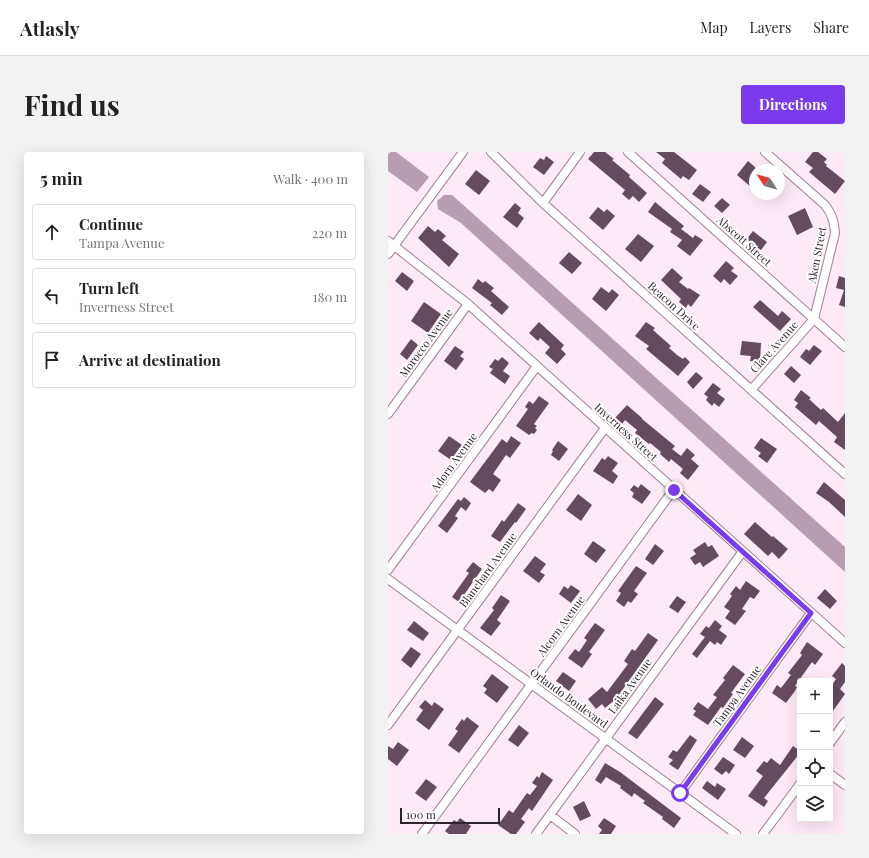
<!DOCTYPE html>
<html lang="en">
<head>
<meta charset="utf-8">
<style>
  body { margin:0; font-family:"Playfair Display",serif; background:#f2f2f2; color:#222 }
  .controls { position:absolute; right:12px; bottom:12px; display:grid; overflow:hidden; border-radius:4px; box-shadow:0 4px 16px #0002 }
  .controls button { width:36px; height:36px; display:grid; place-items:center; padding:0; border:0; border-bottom:1px solid #e0e0e0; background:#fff; color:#222; font:20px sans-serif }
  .compass { position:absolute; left:361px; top:12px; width:36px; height:36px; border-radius:50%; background:#fff; box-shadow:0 4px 16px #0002; rotate:306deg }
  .scale { position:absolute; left:12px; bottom:10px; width:100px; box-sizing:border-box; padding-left:4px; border:2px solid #30242c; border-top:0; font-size:11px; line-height:14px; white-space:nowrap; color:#30242c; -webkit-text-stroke:3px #fff; paint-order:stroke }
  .stop { position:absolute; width:12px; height:12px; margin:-9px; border:3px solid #7c3aed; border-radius:50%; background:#fff }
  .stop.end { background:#7c3aed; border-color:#fff; box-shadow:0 1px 4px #0008 }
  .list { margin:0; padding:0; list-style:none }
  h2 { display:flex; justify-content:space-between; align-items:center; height:52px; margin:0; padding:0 16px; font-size:17px }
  h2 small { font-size:13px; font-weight:400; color:#767676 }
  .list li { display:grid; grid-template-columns:26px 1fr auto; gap:12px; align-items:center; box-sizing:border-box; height:56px; margin:0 8px 8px; padding:0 8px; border:1px solid #e0e0e0; border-radius:4px }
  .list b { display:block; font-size:15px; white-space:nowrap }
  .list p { margin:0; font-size:13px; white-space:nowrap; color:#767676 }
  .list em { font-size:13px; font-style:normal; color:#767676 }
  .icon { flex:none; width:22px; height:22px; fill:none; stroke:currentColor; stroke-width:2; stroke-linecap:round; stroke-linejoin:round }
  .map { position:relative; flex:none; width:457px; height:682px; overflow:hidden; border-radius:4px }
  header { display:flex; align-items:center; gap:24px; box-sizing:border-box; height:56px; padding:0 20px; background:#fff; border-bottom:1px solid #e0e0e0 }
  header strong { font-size:19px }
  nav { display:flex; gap:22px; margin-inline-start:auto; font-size:14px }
  .intro { display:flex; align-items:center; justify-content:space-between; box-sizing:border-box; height:96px; padding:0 24px }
  h1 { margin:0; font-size:28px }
  .button { padding:10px 18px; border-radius:4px; background:#7c3aed; color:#fff; font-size:14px; font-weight:700 }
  main { display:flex; gap:24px; padding:0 24px }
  aside { flex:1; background:#fff; border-radius:4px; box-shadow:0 4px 16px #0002 }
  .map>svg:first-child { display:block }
</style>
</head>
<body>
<header>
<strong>Atlasly</strong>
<nav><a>Map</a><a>Layers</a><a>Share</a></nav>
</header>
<div class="intro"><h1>Find us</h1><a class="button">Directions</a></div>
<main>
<aside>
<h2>5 min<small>Walk · 400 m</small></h2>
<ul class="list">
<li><svg class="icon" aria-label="ahead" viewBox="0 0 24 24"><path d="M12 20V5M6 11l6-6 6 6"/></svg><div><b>Continue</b><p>Tampa Avenue</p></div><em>220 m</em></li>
<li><svg class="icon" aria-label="left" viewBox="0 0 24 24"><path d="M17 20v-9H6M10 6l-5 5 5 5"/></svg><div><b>Turn left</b><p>Inverness Street</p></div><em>180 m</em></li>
<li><svg class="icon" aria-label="arrive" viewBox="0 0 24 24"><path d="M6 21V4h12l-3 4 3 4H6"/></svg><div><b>Arrive at destination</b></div></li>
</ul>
</aside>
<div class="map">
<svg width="457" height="682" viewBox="0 0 457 682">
  <rect width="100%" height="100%" fill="#fee9f7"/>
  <path fill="#b79daf" d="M0 0H8L41 25 29 40 0 19Z
    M56 43H64L457 395V420L73 71 50 57 49 49Z"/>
  <path fill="#664a5e" d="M206 0H217L226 7 224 8 242 23 241 25 259 41 251 50 245 44 241 48 234 42 237 38 200 7Z
    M268 0H286L309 18 301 28 295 24 293 27 274 11 277 7Z
    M425 0H430L439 7 436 10 439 13 438 14 457 29 447 42 421 20 425 16 417 10Z
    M158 4 166 10 156 23 145 15 152 6 156 8Z
    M360 9 367 15V29L363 35 349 23Z
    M88 18 102 29 91 43 77 32Z
    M312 32 323 40 315 50 304 42Z
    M334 46 342 53 334 61 326 54Z
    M267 50 296 74 293 77 305 86 307 83 315 88 302 104 289 94 294 88 282 80 284 77 260 60Z
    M127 51 133 56 130 61 136 66 129 76 115 65Z
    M210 55 216 60 219 57 227 64 215 78 201 66Z
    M417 56 425 75 409 83 400 64Z
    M40 74 47 80 50 77 58 84 54 88 71 102 61 115 30 86Z
    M365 79 379 90 373 98 358 88Z
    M250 82 266 94 253 110 237 97Z
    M181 100 194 111 184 122 171 111Z
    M338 109 346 116 343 119 350 124 342 133 336 127 333 131 325 124Z
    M284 116 295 126 291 130 300 137 301 136 312 143 303 155 300 152 298 156 291 150 293 147 273 128Z
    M14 120 26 129 19 139 7 129Z
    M451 124 457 126V155L451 153 456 138 448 136Z
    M90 127 95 131 97 129 106 136 103 139 121 155 114 163 102 153 104 151 84 136Z
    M213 135 221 141 224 137 231 143 218 159 204 147Z
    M372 148 390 164 394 159 403 167 392 179 365 155Z
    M36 150 53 162 40 181 23 169Z
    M151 170 176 193 173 197 178 202 169 212 157 201 162 195 152 186 150 189 141 181Z
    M258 170 267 176 265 178 283 194 281 196 289 203 295 207 297 205 302 210 290 224 258 197 261 194 247 184Z
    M23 187 30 193 19 208 12 202Z
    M354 189 373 191 372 210 362 209 363 204 352 203Z
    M426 193 434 199 422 213 412 205 418 197 421 199Z
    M67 194 76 200 72 204 76 207 68 218 56 209Z
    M114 205 121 211 115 219 122 224 117 232 102 221 105 217 101 215 107 207 110 209Z
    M403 214 413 223 406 231 396 222Z
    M308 220 315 226 305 237 299 230Z
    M325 231 333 237 329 241 337 247 331 255 326 251 324 254 318 248 320 245 316 242Z
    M413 238 423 246 421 247 433 258 435 256 450 270 457 261V298L446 290 449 285 431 269 428 273 407 255 410 251 406 248Z
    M151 244 161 251 146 272 149 274 147 276 149 278 146 282 144 281 141 283 128 274 140 257 137 255 141 249 145 252Z
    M239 253 254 266V267L287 294 284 297 293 304 299 296 307 303 303 307 311 314 300 328 292 321 295 317 283 307 281 310 272 302 273 300 262 291 261 292 247 281 249 278 237 268 234 272 227 266Z
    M61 284 74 293 63 308 50 299Z
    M123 284 133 291 122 306 118 303 105 322 113 328 105 340 101 337 97 341 82 330 114 287 119 291Z
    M373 286 389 297 379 311 370 304 373 301 366 296Z
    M170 289 180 297 171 309 163 303 165 299 164 298Z
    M220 304 230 311 224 319 230 324 225 332 205 319 214 306 217 308Z
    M436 330 457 348V365L441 350 428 341Z
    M253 332 263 340 254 352 244 345 246 341 242 338 246 333 250 336Z
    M190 342 204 353 193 369 178 358Z
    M76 345 83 351 78 359 73 355 67 364 70 366 59 381 50 374 70 347 73 349Z
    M130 351 138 357 128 371 127 370 112 390 103 384 114 368 116 370Z
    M367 370 384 385 385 384 400 397 391 407 384 400 380 404 356 382Z
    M205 389 218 398 208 411 196 402Z
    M317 390 320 395 324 393 331 404 315 415 312 410 307 413 302 406 308 402 305 398Z
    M267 392 276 399 265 413 257 407Z
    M147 404 158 412 152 420 157 423 151 431 135 419Z
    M85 410 94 417 71 450 64 445 81 421 78 419Z
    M248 414 259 421 246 439 250 442 243 451 240 449 236 455 228 449 233 441 230 439Z
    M358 429 372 439 366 447 362 445 354 457 358 459 347 473 337 466 342 459 336 455 344 444 342 442 348 434 352 438Z
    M183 433 192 439 183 451 171 442 176 434 180 437Z
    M437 437 449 449 442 457 429 446Z
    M113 443 122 449 109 468 113 471 103 484 92 476 106 458 104 456Z
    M289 444 298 450 290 461 281 455Z
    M327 468 334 474 331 478 339 484 333 493 329 490 327 493 322 489 309 506 304 502 317 485 312 482 318 474 321 476Z
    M26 469 41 481 35 489 19 478Z
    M207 471 217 478 201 500 204 502 194 516 180 506 187 497 191 500 199 488 196 486Z
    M260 481 270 488 228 547 217 556 214 552 208 557 200 547 214 535 219 540 240 512 236 509 244 497 247 499Z
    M419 490 435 502 427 513 424 510 407 534 409 535 407 539 398 551 384 541 389 533 393 536 403 523 400 521 414 503 412 501Z
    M23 495 33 502 23 516 13 508Z
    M454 511 457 514V530L452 537 457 542 442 563V536L448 527 444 524Z
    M345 513 357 522 343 541 345 542 335 556 333 555 320 573 305 563 308 559 305 557 310 550 320 557 329 545 325 543 337 528 335 526Z
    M175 520 188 529 181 539 168 529Z
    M104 522 121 535 109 551 96 541 99 537 95 534Z
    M267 545 276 552 249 587 240 581Z
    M37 548 44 554 46 550 56 557 41 578 28 568 35 558 31 555Z
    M79 565 91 574 71 601 60 593 70 579 67 577 74 567 76 569Z
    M131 573 141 581 130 595 120 588Z
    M302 583 309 588 290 618 281 612 285 608 280 605 285 598 289 600Z
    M354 585 366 594 357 606 345 598Z
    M10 590 21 598 9 614 0 607V594L5 597Z
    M405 594 412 599V601L376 646 380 649 376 655 360 644 375 624 368 619 376 609 379 611 383 606 392 613Z
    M335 605 347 613 341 622 338 619 334 623 326 617Z
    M217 611 232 620 293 666 286 676 274 667 275 665 255 651 257 649 246 641 244 645 232 636 233 634 218 625 213 632 207 628Z
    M154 620 165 628 144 659 141 656 133 667 137 670 128 682H123L110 673 121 658 125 661 139 641 142 643 149 634 144 631 149 624 151 626Z
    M38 627 49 635 38 649 27 641Z
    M319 629 327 635 329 631 338 637 330 648 314 636Z
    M196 649 203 664 192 669 185 655Z
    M72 666 83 674 78 682H61L57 679 66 668 69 670Z
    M216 666 228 674 223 682H211L214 678 210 674Z"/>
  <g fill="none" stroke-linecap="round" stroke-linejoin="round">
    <defs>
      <path id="minor" d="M103 0 155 51 457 322
        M240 0 457 195
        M155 51 192 0
        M0 89 80 152 457 491
        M0 102 75 0
        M363 238 426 167 447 81C446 69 444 62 437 53L377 0
        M0 262 80 152
        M0 418 149 214
        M0 427 348 682
        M0 573 217 276
        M442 591 457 570
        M442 622 457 633
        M292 641 423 461
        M162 663 187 682
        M34 682 286 337
        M148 682 355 399
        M375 682 412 632"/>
    </defs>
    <use href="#minor" stroke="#9f8095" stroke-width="10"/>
    <use href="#minor" stroke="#fff" stroke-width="8"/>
  </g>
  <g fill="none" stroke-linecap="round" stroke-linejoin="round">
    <path stroke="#7c3aed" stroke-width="5" d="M286 338 423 461 292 641"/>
  </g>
  <g text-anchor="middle" stroke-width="4" stroke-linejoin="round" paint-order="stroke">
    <g font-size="11" fill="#30242c" stroke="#fff">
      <text transform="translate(356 89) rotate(42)" y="4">Abscott Street</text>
      <text transform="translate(429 103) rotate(-79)" y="4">Aken Street</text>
      <text transform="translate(286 154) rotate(42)" y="4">Beacon Drive</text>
      <text transform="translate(38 191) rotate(-54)" y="4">Morocco Avenue</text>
      <text transform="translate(386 195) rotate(-48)" y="4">Clare Avenue</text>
      <text transform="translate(238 280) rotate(42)" y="4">Inverness Street</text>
      <text transform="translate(66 310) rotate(-54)" y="4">Adorn Avenue</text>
      <text transform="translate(100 418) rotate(-54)" y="4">Blanchard Avenue</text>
      <text transform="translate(173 474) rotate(-54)" y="4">Alcorn Avenue</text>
      <text transform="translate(242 534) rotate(-54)" y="4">Laika Avenue</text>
      <text transform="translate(349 544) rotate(-54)" y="4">Tampa Avenue</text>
      <text transform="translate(181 546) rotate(36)" y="4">Orlando Boulevard</text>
    </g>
  </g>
</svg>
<div class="controls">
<button>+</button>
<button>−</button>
<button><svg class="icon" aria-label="locate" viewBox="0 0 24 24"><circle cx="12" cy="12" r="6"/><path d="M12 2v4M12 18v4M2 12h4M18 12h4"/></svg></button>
<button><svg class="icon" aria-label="layers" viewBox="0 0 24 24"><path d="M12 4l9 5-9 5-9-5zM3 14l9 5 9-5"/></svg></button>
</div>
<svg class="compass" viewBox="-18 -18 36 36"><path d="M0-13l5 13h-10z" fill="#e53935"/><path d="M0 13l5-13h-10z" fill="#767676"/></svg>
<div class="scale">100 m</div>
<div class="stop" style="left:292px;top:641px"></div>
<div class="stop end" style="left:286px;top:338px"></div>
</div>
</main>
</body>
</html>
